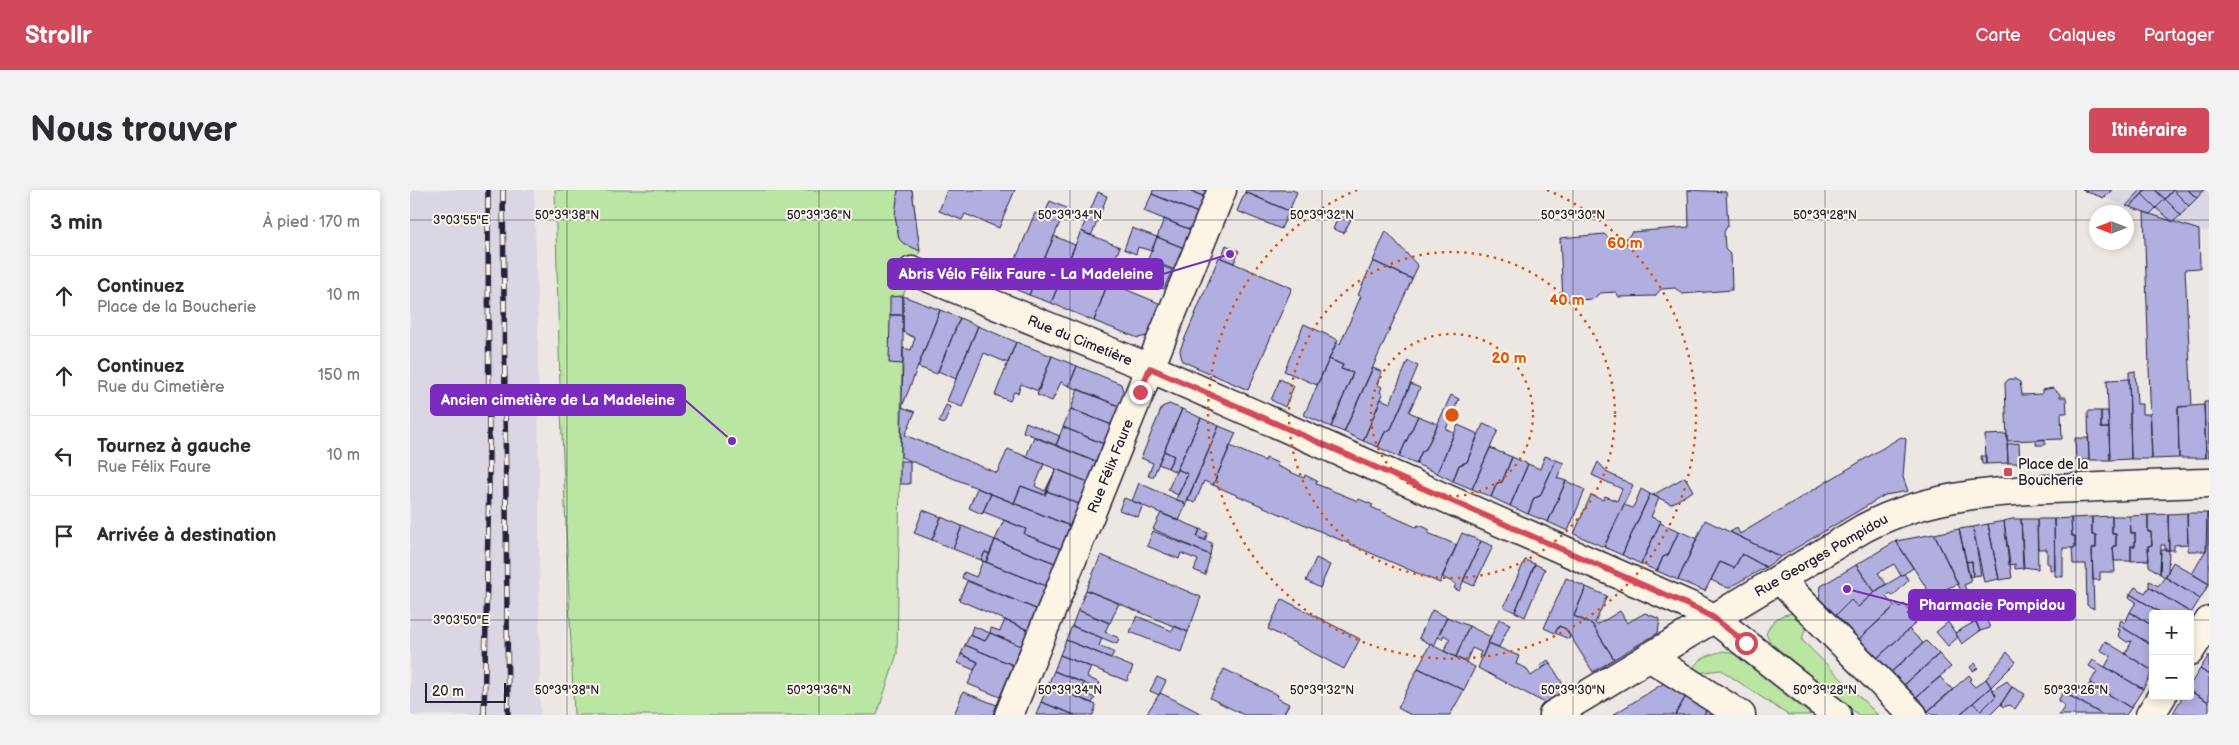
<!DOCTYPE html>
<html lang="fr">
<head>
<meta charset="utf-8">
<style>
  body { margin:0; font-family:"Balsamiq Sans",sans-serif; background:#f2f2f3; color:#2b2b33 }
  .controls { position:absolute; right:15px; bottom:15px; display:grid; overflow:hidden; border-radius:5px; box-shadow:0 2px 8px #0003 }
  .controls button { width:45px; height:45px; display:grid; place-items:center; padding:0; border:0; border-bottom:1px solid #e1e1e2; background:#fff; color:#2b2b33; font:25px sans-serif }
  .compass { position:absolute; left:1679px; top:15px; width:45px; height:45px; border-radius:50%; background:#fff; box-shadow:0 2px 8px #0003; rotate:270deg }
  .scale { position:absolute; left:15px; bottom:12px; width:81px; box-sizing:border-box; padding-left:5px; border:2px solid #22223b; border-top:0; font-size:14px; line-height:18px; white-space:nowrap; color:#22223b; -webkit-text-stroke:4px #fcf5e5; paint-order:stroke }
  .stop { position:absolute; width:15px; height:15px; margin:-11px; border:4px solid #d1495b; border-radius:50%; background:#fff }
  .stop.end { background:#d1495b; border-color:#fff; box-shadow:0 1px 5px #0008 }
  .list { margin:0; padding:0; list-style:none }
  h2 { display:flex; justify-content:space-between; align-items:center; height:65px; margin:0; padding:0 20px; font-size:21px }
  h2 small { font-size:16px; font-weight:400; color:#7c7c81 }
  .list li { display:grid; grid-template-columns:32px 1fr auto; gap:15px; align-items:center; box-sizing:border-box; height:80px; padding:0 20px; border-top:1px solid #e1e1e2 }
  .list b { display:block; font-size:19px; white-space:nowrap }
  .list p { margin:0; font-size:16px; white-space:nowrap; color:#7c7c81 }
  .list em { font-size:16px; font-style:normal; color:#7c7c81 }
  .icon { flex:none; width:28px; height:28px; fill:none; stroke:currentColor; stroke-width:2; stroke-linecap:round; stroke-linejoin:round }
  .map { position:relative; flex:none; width:1799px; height:525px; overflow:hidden; border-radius:5px }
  header { display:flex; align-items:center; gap:30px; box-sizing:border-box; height:70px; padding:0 25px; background:#d1495b; color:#fff }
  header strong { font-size:24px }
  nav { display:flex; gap:28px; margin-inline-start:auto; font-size:18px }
  .intro { display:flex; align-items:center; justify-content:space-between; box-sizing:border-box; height:120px; padding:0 30px }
  h1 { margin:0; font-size:35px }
  .button { padding:12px 22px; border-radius:5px; background:#d1495b; color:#fff; font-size:18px; font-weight:700 }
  main { display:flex; gap:30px; padding:0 30px }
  aside { flex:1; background:#fff; border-radius:5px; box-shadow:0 2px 8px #0003 }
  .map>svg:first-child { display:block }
</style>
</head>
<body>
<header>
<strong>Strollr</strong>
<nav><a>Carte</a><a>Calques</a><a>Partager</a></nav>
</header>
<div class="intro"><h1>Nous trouver</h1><a class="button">Itinéraire</a></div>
<main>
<aside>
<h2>3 min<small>À pied · 170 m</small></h2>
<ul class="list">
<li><svg class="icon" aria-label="ahead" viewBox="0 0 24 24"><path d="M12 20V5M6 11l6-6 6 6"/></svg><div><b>Continuez</b><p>Place de la Boucherie</p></div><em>10 m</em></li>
<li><svg class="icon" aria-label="ahead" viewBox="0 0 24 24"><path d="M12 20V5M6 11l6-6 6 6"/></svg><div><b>Continuez</b><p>Rue du Cimetière</p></div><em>150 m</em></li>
<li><svg class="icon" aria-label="left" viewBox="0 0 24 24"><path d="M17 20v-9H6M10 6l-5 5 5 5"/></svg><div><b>Tournez à gauche</b><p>Rue Félix Faure</p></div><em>10 m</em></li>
<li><svg class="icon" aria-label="arrive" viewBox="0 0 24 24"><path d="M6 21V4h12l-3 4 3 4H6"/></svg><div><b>Arrivée à destination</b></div></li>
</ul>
</aside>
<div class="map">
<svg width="1799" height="525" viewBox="0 0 1799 525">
  <rect width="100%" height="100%" fill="#ede7e4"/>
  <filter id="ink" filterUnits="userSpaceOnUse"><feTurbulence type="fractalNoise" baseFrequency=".02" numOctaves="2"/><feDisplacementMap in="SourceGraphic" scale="10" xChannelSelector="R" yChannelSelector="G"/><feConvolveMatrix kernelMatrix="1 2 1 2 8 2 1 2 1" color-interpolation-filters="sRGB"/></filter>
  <g filter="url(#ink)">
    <path fill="#dbd6e3" d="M0 0H124L128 137 130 525H0Z
      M1672 0H1799V39L1796 42 1784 40Z"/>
    <path fill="#bbe5a2" stroke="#6e846e" d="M145 0H502L510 61 493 106 487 464 467 525H164L150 197Z
      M1385 423 1397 433 1392 450 1468 525H1449L1361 453 1356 444C1362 430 1369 424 1385 423Z
      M1313 461 1324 464 1401 525H1378L1311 480 1286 483 1283 481C1284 469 1303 464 1313 461Z"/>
    <path fill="#b1aee0" stroke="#22223b" d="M488 0H502L510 61 493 53 489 49 485 25Z
      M537 0H605L589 38 555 24 552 30 529 21Z
      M743 0H778L795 7 788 23 742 4Z
      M778 0H798L795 7Z
      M836 0H882L887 2 879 21 835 2Z
      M1278 0 1316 2 1318 35 1314 42 1315 59 1321 65 1322 100 1272 104 1265 98 1251 99 1245 106 1209 107 1206 102 1190 103 1183 109 1153 111 1150 48 1194 44 1200 49 1217 48 1222 42 1279 37Z
      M1672 0H1702L1694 8Z
      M1731 0H1736L1720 17 1716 16Z
      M1736 0H1745L1755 9 1746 18 1732 4Z
      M1745 0H1763L1755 9Z
      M1763 0 1779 16 1771 25 1755 9Z
      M1763 0H1778L1787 8 1779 16Z
      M1778 0H1794L1787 8Z
      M688 2 697 6 690 25 680 21Z
      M835 2 879 21 871 39 827 21Z
      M742 4 788 23 781 40 734 21Z
      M1732 4 1746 18 1740 24 1720 17Z
      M1755 9 1771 25 1763 32 1746 18Z
      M640 11 656 18 619 105 595 95 625 23 634 26Z
      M931 20 943 25 934 43 923 39Z
      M680 21 690 25 681 46 671 41Z
      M1734 22 1789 40 1790 78 1775 79 1782 216 1768 217 1769 268 1742 269Z
      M754 29 781 40 774 58 747 47Z
      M722 38 747 47 742 61 728 57 726 64 714 59Z
      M671 41 710 57 696 91 657 75Z
      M976 41 1008 76 1002 89 963 71Z
      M644 46 665 55 641 113 619 105Z
      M747 47 774 58 765 80 738 69Z
      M816 55 829 61 824 73 811 68Z
      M809 67 882 98 838 200 772 171 770 160Z
      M963 71 1002 89 934 242 921 237 943 183 931 179 933 175 919 169 926 153 930 154 951 106 948 105Z
      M657 75 698 92 684 131 641 113Z
      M751 76 762 80 754 99 743 95Z
      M698 92 751 114 738 146 728 148 684 131Z
      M493 106 530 120 492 217 493 158 501 160 505 148 493 142Z
      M493 106V125H480V107Z
      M530 120 550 128 527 184 508 177Z
      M480 125H493V174L479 173Z
      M550 128 568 136 546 189 528 181Z
      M894 134 928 150 907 195 874 181Z
      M568 136 606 152 598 173 574 163 552 217 537 211Z
      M606 152 642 166 628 201 611 194 608 203 604 202 600 211 585 205Z
      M642 166 667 176 659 196 651 192 642 211 627 205Z
      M919 169 933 175 931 179 943 183 921 237 894 225Z
      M998 171 1008 176 981 239 975 242 968 257 953 251 971 209 980 213Z
      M667 176 711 194 714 205 709 216 659 196Z
      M963 178 972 182 967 194 972 197 970 202 973 204 953 251 934 242Z
      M1725 181 1727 214H1732V224H1740L1742 269H1721L1719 182Z
      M870 189 884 196 875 217 861 210Z
      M1599 189H1605L1610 192 1612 205 1632 204V200L1643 198 1650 204V207H1656L1657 223H1651L1652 249 1597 251 1595 193Z
      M1719 189 1721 269 1700 270 1697 190Z
      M1001 194 1010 198 999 222 1008 226 989 267 968 257 975 242 981 239Z
      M668 199 709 216 702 235 661 219Z
      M1041 205 1049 209 1036 239 1044 243 1027 283 1006 274 1012 261 1016 259Z
      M1794 212H1799V267L1796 268Z
      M759 214 772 219 743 287 738 286 743 273 731 268 752 217Z
      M536 215 541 217 534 234 529 232Z
      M1794 215 1796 268H1769L1768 217Z
      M492 217 505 222 495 245 587 283 598 259 634 274 625 296 635 301 646 279 635 305 611 296 604 313 491 267Z
      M661 219 702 235 694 254 653 237Z
      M772 219 791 228 766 282 758 278 764 266 754 261Z
      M1678 221H1691V238H1699L1700 270H1679Z
      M1691 221H1698L1699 238H1691Z
      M1008 226 1028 234 1016 259 1012 261 1006 274 989 267Z
      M791 228 809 236 776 314 766 309 778 284 767 279Z
      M616 232 650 246 646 255 613 242Z
      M1073 234 1088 240 1062 299 1043 291 1049 275 1057 272Z
      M1048 235 1068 244 1057 272 1049 275 1043 291 1027 283Z
      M809 236 826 243 803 295 794 291 785 313 777 310Z
      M653 237 694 254 686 272 646 255Z
      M1597 244 1598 273 1576 274 1575 245Z
      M624 247 686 272 678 292 616 267Z
      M1491 247 1496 249 1493 287 1498 301 1475 305 1371 367 1320 342 1327 338 1330 344Z
      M1665 248H1678L1679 270H1666Z
      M1635 249V255H1626V250Z
      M1609 253 1610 273H1598L1597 254Z
      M820 256 855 271 856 268 868 273 867 276 894 288 895 285 907 291 906 294 948 311 949 309 963 315 961 317 1006 337 1008 335 1014 337 1020 340 1018 343 1047 355 1030 393 803 295Z
      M1080 258 1102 267 1092 292 1087 293 1081 307 1062 299Z
      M754 261 764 266 758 278 748 274Z
      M1135 266 1146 270 1130 306 1124 308 1118 324 1100 316 1118 274 1130 279Z
      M1571 266H1576V274H1572Z
      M1102 267 1118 274 1100 316 1081 307 1087 293 1092 292Z
      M1146 270 1154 273 1147 288 1156 291 1138 332 1118 324 1124 308 1130 306Z
      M490 271H500V294H490Z
      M1188 272 1198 283 1223 295 1194 357 1164 344 1181 305 1193 310 1195 306 1207 311 1212 299 1182 285Z
      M646 279 678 292 669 314 637 301Z
      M767 279 778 284 768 305 758 300Z
      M1275 287 1283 301 1261 314 1243 305Z
      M1156 291 1175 300 1158 341 1138 332Z
      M729 293 776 314 769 331 722 311Z
      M611 296 635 305 637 301 669 314 660 336 604 313Z
      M567 298 581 304 572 324 559 318Z
      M1231 299 1240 304 1212 365 1194 357 1214 315 1223 318Z
      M581 304 660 336 651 359 614 344 616 339 574 322 572 324Z
      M1240 304 1249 308 1241 327 1251 331 1231 374 1212 365Z
      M714 308 733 315 728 327 709 320Z
      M513 320 531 327 522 350 504 343Z
      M751 323 790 339 787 347 802 353 800 365 743 339Z
      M1777 323 1778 354 1764 355V360H1759L1758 324Z
      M1777 323H1797L1796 361H1778Z
      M1797 323H1799V394L1782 384 1797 358Z
      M1758 324 1759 360H1755V355H1751L1750 384 1739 376 1738 356 1742 355 1741 342H1738V325Z
      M1738 325V342H1741L1742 355 1738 356 1739 370 1721 371V356H1725V343H1721L1720 326Z
      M1702 326H1720L1721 343H1725V356H1721V371H1704L1703 356H1706V344H1702Z
      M1702 326V344H1706V356H1703L1705 382H1690V390H1683L1682 358H1686V345H1682V327Z
      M531 327 552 336 543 359 522 350Z
      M1682 327V345H1686V358H1682L1684 419 1677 415 1676 374H1663L1662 358H1665V346H1662L1661 328Z
      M1661 328 1662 346H1665V358H1653V387L1645 386 1644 329Z
      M1602 329H1611L1614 378 1605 379V374L1599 375 1594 331Z
      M1611 329H1627L1628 379 1613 377Z
      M1627 329H1644L1645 380H1640V374H1637V359H1628Z
      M594 330 616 339 614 344 651 359 645 373 585 350Z
      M1295 330 1320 342 1371 367 1356 377 1332 364 1324 378 1310 372 1295 401 1268 390Z
      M1594 331 1602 388 1589 390 1578 334Z
      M1250 333 1269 341 1258 365 1253 367 1247 381 1231 374Z
      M1578 334 1589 389 1574 392 1563 337Z
      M552 336 585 350 580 364 575 362 571 370 543 359Z
      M1563 337 1571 385 1563 386 1562 371 1556 372 1549 339Z
      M790 339 798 343 795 350 787 347Z
      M1549 339 1561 392 1554 395 1560 409 1567 406 1580 438 1570 441 1524 344Z
      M743 341 800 365 795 385 784 380 788 370 771 363 769 369 737 356Z
      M1269 341 1287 349 1268 390 1247 381 1253 367 1258 365Z
      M1052 343 1071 351 1049 401 1044 398 1046 394 1032 387Z
      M1524 344 1548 394 1521 405 1486 351Z
      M585 350 645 373 636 396 576 372Z
      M1071 351 1083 356 1064 396 1053 391Z
      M1486 351 1503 378 1491 386 1484 374 1468 383 1476 394 1465 402 1446 375Z
      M1751 360H1759L1758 383 1755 387 1750 384Z
      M575 362 580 364 576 372 571 370Z
      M1332 364 1356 377 1318 398 1301 390 1310 372 1324 378Z
      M691 365 791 407 778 442 676 400Z
      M906 368 920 375 910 398 896 391Z
      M1115 370 1125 374 1105 422 1094 417Z
      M573 371 636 396 626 419 552 388 554 382 566 387Z
      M1562 371 1563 386 1559 387 1556 372Z
      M1763 372 1799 394 1790 409 1755 387Z
      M1125 374 1135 379 1115 427 1105 422Z
      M1446 375 1465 402 1448 417 1441 410 1425 426 1409 409 1411 396Z
      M1494 384 1499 390 1485 404 1482 406 1480 403 1476 407 1485 416 1448 450 1425 426 1441 410 1448 417 1467 400Z
      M1755 387 1790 409 1781 423 1739 397V391L1748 396Z
      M1156 388 1176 397 1164 426 1182 434 1204 469 1183 482 1156 439 1149 436 1145 443 1134 438Z
      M557 391 626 419 618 440 549 410Z
      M1176 397 1197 406 1185 433 1187 435 1210 421 1217 433 1235 423 1250 429 1248 443 1204 469 1182 434 1164 426Z
      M1725 397 1735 403 1739 397 1781 423 1753 424 1720 404Z
      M676 400 709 413 700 433 668 420Z
      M1720 404 1753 424H1743V436L1720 422 1726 412 1719 407Z
      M872 409 950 449 934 479 858 439Z
      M1487 414 1490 417 1494 414 1500 421 1497 424 1506 433 1466 469 1448 450Z
      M668 420 699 433 695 442 709 448 707 454 662 436Z
      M1022 420 1037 427 1024 456 1009 448Z
      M1720 422 1743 436V456L1709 435 1711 430 1715 433Z
      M727 426 762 441 765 436 778 442 771 462 720 442Z
      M1037 427 1059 436 1046 467 1034 461 1040 449 1034 445 1032 449 1028 447Z
      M1089 429 1100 434 1089 457 1078 453Z
      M595 430 618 440 611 456 580 443 581 438 590 441Z
      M1566 431 1570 441 1552 454 1545 443Z
      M1538 432 1548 447 1538 456 1526 442Z
      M1709 435 1743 456V481L1715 464 1722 451 1717 452 1708 446 1710 440 1707 439Z
      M563 436 580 443 575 451 560 445Z
      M662 436 692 448 689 456 704 462 701 468 656 450Z
      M1059 436 1081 447 1072 467 1069 466 1071 462 1062 458 1056 472 1046 467Z
      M1149 436 1156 439 1160 446 1159 449 1145 443Z
      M1499 439 1513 453 1480 483 1466 469Z
      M580 443 611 456 603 475 555 455 560 445 575 451Z
      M656 450 723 477 717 491 650 465Z
      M1516 451 1529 464 1493 496 1480 483Z
      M1695 451 1743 481 1733 499 1695 477 1701 466 1690 460Z
      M1078 453 1109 466 1106 474 1116 478 1121 486 1140 473 1156 499 1135 513 1068 478Z
      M1020 454 1065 477 1054 500 1008 478Z
      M555 455 603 475 590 507 558 494 568 472 551 464Z
      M1597 462 1606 472 1581 497 1576 489Z
      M551 464 568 472 564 480 548 473Z
      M1529 464 1541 477 1505 508 1493 496Z
      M650 465 681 477 677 487 690 493 688 499 644 481Z
      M1799 465V485L1790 479Z
      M1138 470 1140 473 1131 479 1130 476Z
      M1683 470 1733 499 1721 518 1680 493 1687 481 1679 476Z
      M1565 473 1568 478 1563 481 1560 477Z
      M1008 478 1054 500 1040 525H1001L988 518Z
      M814 479 868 505 867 508 879 514 873 525H834L800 508Z
      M1790 479 1799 485V512L1780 501V495Z
      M644 481 674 493 671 502 685 508 682 513 638 495Z
      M1559 485 1562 489 1559 491 1565 497 1576 489 1581 497 1549 525H1522L1518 521Z
      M747 487 756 491 749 505 740 501Z
      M1530 487 1543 500 1518 521 1505 508Z
      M1597 491 1602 497 1591 514 1580 525H1549L1563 513 1571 521 1586 506 1583 500Z
      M1254 493 1276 506 1265 525H1203Z
      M1680 493 1721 518 1716 525H1693L1655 503 1659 495 1674 504Z
      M638 495 686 515 683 525H665L631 512Z
      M1581 497 1586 506 1571 521 1563 513Z
      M1602 497 1615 504 1605 519 1600 515 1593 517 1591 514Z
      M1780 501 1799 512V525L1763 523 1773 506H1780Z
      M553 502 587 515 583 525H544Z
      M1653 502 1655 503 1693 525H1649L1655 516 1648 511Z
      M750 503 761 508 794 525H742L737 523Z
      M1276 506 1297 519 1294 525H1265Z
      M631 512 665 525H626Z
      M1297 519 1306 525H1294Z"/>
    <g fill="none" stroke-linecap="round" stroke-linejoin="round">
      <defs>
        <path id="minor" d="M502 81 740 178 1285 418 1303 428 1427 525
          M1369 389 1503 525
          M1780 461 1799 431
          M1239 467 1331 525
          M599 525 812 0
          M1143 525 1454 338C1520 303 1595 300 1669 298 1712 296 1756 294 1799 293
          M1740 525 1752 506"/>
      </defs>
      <use href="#minor" stroke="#22223b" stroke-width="31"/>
      <use href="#minor" stroke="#fcf5e5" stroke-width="28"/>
      <defs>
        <path id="rail" d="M93 0 98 525
          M74 525 79 293 78 0"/>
      </defs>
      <use href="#rail" stroke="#22223b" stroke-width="5.5"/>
      <use href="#rail" stroke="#fcf5e5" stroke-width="4" stroke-dasharray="11" stroke-linecap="butt"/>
    </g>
  </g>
  <g fill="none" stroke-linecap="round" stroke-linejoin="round" filter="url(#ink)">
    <path stroke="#d1495b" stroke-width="6" d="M730 202 740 178 1285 418 1304 428 1336 453"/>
  </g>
  <path fill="none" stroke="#22223b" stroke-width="1" stroke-opacity="0.45" d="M157 0V525M409 0V525M660 0V525M912 0V525M1163 0V525M1415 0V525M1666 0V525M0 30H1686M1716 30H1799M0 430H1743M1780 430H1799"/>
  <g fill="none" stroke="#de560e" stroke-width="2.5" stroke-dasharray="2.5 5">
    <circle cx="1042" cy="225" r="81"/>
    <circle cx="1042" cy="225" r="163"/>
    <path d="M1137 0A244 244 0 1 1 947 0"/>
  </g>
  <rect fill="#d1495b" stroke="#fcf5e5" stroke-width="2" x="1593" y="277" width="10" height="10" rx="2.5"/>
  <g text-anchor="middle" stroke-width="4" stroke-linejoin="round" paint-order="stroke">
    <g font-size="14" fill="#22223b" stroke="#fcf5e5">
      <text transform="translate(670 150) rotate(22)" y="5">Rue du Cimetière</text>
      <text transform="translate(700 276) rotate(-68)" y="5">Rue Félix Faure</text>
      <text transform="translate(1411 365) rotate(-30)" y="5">Rue Georges Pompidou</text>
    </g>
    <g font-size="14" fill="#22223b" stroke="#fcf5e5" text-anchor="start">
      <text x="1608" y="279">Place de la<tspan x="1608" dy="16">Boucherie</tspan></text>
    </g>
  </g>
  <g font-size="12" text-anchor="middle" fill="#22223b" stroke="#fcf5e5" stroke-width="4" stroke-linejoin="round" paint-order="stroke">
    <text x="157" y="29">50°39'38"N</text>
    <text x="409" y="29">50°39'36"N</text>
    <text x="660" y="29">50°39'34"N</text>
    <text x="912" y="29">50°39'32"N</text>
    <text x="1163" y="29">50°39'30"N</text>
    <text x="1415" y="29">50°39'28"N</text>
    <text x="51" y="34">3°03'55"E</text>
    <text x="51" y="434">3°03'50"E</text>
    <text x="157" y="504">50°39'38"N</text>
    <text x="409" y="504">50°39'36"N</text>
    <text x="660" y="504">50°39'34"N</text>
    <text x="912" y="504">50°39'32"N</text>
    <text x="1163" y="504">50°39'30"N</text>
    <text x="1415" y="504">50°39'28"N</text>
    <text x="1666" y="504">50°39'26"N</text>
  </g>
  <circle cx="1042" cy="225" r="8" fill="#de560e" stroke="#fcf5e5" stroke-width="2.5"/>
  <g font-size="15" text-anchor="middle" font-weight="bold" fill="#de560e" stroke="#fcf5e5" stroke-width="4" stroke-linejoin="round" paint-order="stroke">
    <text x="1215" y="58">60 m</text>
    <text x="1157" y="115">40 m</text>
    <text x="1099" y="173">20 m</text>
  </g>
  <path fill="none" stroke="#7b2cbf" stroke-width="2" d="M820 64L753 84M322 251L275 210M1437 399L1499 415"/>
  <g fill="#7b2cbf" stroke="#fcf5e5" stroke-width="2">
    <circle cx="820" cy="64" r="5"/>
    <circle cx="322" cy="251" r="5"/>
    <circle cx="1437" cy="399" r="5"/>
  </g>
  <g fill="#7b2cbf" stroke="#7b2cbf" stroke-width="2">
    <rect x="478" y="69" width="275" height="30" rx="5"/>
    <rect x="21" y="195" width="254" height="30" rx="5"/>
    <rect x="1499" y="400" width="166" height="30" rx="5"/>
  </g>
  <g font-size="15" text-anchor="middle" font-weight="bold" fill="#fff">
    <text x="616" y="89">Abris Vélo Félix Faure - La Madeleine</text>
    <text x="148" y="215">Ancien cimetière de La Madeleine</text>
    <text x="1582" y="420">Pharmacie Pompidou</text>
  </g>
</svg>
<div class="controls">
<button>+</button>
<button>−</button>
</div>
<svg class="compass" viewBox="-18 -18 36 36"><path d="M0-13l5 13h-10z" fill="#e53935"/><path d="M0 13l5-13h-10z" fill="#7c7c81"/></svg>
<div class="scale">20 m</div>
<div class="stop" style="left:1336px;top:453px"></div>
<div class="stop end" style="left:730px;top:202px"></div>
</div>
</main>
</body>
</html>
